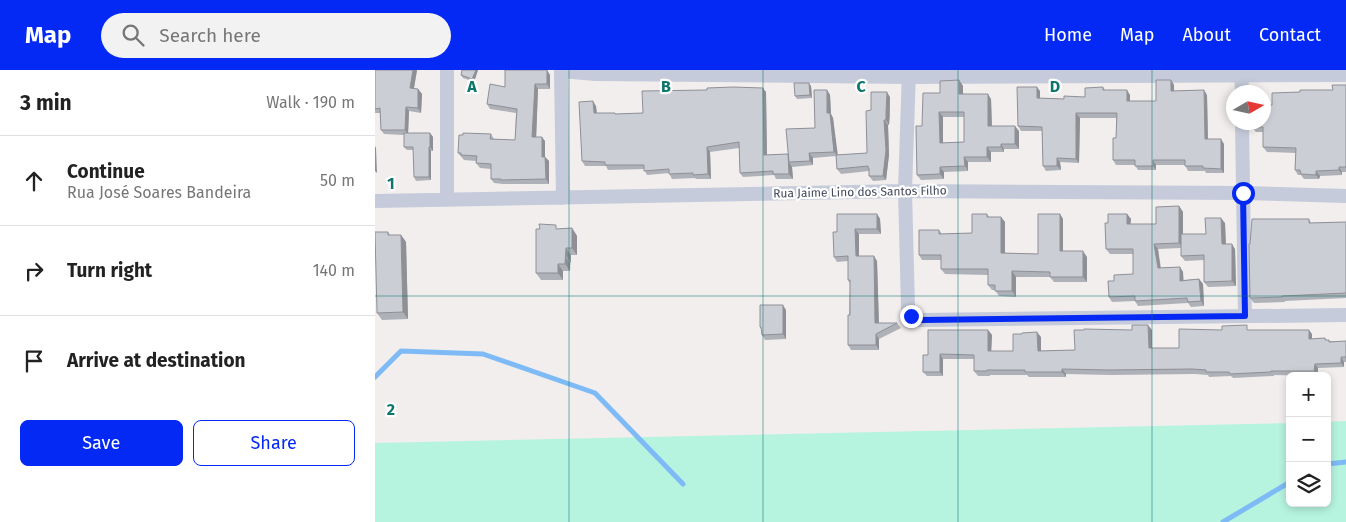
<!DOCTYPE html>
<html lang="en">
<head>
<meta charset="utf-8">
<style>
  body { margin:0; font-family:"Fira Sans",sans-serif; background:#f2f2f2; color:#222 }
  .controls { position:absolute; right:15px; bottom:15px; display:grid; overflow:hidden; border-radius:8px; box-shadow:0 2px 8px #0003 }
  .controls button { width:45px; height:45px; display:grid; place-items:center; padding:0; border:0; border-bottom:1px solid #e0e0e0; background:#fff; color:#222; font:25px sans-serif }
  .compass { position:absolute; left:851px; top:15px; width:45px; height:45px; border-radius:50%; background:#fff; box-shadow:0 2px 8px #0003; rotate:81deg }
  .stop { position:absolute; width:15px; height:15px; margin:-11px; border:4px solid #0429f4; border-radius:50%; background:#fff }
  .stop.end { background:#0429f4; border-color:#fff; box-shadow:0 1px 5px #0008 }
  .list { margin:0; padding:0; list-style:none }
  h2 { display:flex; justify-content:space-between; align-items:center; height:65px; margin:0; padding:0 20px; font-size:21px }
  h2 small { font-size:16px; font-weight:400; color:#767676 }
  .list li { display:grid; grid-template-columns:32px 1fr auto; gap:15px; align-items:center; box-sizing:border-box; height:90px; padding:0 20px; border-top:1px solid #e0e0e0 }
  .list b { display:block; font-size:19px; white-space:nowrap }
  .list p { margin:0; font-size:16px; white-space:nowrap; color:#767676 }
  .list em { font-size:16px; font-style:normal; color:#767676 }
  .actions { display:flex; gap:10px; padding:15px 20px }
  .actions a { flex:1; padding:11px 0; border:1px solid #0429f4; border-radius:8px; text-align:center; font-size:18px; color:#0429f4 }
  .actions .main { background:#0429f4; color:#fff }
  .icon { flex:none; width:28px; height:28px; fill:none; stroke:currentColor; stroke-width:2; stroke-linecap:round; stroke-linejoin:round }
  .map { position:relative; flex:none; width:971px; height:452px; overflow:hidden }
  header { display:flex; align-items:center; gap:30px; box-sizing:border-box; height:70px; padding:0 25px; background:#0429f4; color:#fff }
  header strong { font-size:24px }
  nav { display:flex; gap:28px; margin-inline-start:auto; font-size:18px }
  .search { width:350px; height:45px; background:#f2f2f2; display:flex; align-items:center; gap:12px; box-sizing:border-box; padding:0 18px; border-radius:28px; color:#767676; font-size:19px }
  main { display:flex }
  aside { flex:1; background:#fff }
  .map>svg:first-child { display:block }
</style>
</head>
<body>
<header>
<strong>Map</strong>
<div class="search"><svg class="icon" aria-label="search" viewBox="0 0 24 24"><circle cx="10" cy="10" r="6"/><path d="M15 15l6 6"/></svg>Search here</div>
<nav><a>Home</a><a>Map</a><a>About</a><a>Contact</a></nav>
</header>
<main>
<aside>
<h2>3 min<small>Walk · 190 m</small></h2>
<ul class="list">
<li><svg class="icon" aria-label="ahead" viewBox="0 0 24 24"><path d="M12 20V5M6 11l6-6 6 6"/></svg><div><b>Continue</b><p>Rua José Soares Bandeira</p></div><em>50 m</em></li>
<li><svg class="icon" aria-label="right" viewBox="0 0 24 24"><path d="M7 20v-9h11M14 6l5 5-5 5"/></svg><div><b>Turn right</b></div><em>140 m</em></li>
<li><svg class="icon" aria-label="arrive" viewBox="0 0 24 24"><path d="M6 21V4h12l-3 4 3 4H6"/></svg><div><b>Arrive at destination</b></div></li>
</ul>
<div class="actions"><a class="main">Save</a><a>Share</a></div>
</aside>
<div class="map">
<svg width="971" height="452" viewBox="0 0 971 452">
  <rect width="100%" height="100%" fill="#f1eeed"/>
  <path fill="#b6f4e0" d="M971 351V452H0V373L915 353V433H952V352Z"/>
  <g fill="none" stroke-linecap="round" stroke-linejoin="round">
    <path stroke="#7ebbf6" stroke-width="5" d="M0 307 26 281 108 284 220 323 308 414
      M952 394 971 392
      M848 452 915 412"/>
    <path stroke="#c5cbda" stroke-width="14" d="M72 0V130
      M186 0 188 128
      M534 0 530 121 533 238 536 246 545 250 971 245
      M866 0 867 22
      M186 1 220 4 534 7 971 5
      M867 52 870 246
      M0 131 530 121 868 123 971 126"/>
  </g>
  <path fill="#afb1b8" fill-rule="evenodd" d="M0 0H42L39 19H43L47 24 46 43 34 41 33 63H55L58 67V81H56V110L41 111 39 107V80H32L29 77V65L9 64 6 60 5 43H0Z
    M103 0 99 12 88 8 86 5Z
    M175 5V19H163L161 67 170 71V87L174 91V114H128L119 113 116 109V99L105 98 101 93V91L89 90 83 83 116 64 119 69 140 70 141 43 115 39 112 34 130 17Z
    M584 10 588 16V24L616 29 617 56 644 61V79H629V82H616V92H593V101L569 102V109L546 110 542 105 547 56 565 23ZM568 47H589V72L568 73Z
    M796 10 799 15V21L832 25 833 69 849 74V103H831L830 101H813L810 95H781V100H763L760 95H741L738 90 741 68V48H705L704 93 685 92 686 100 671 101 668 96 667 61H646L643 56 665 21V28L689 29 710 27 728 17 730 20 755 25V31H781Z
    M971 15V102H967V105L945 106 944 109H929L926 105H923L920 100 921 83 892 82 888 77V62H881L877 57 897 35 958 20Z
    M436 16 437 28 422 29 420 26Z
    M452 20 455 25 456 44 458 48 462 85 492 83 496 40 515 27V47L514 55H513L514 85 511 110 498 111 494 106V101L466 104 462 99 461 86 438 88V95L417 97 418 109H401L399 105 368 107 365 103 364 78 335 82 336 109H321L320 108 297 109 294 103 272 105 269 99 233 100 231 96H210L207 91 221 36 222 43 241 44 268 43 391 22 392 85 413 84 440 58Z
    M804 136 808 142V164H831L850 153 851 174 860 179 861 216 833 217 829 212V190L810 191 806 186V178L783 179 786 198 805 197 808 202V210L824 209 828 214 829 236 816 237 813 233 763 236 760 231 737 232 734 227 739 211 758 204V184H735L731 179 733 153 752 144 756 149 755 154H781Z
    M502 144 505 149 506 164H484V186L502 191 504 253H522L526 258 504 269V280H476L473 275 475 214 473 210V191L462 192 459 187 462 162Z
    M612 144 614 147H626L630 152V183L663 184 685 144 688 149V181L712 187V212H679L675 207H641V227L624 226 620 220H617L613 215V205L570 204 566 199V190H547L544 185 564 160 567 164 597 163Z
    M934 149 936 153 971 152V228L910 231V232L879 233 875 228Z
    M197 158 202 166V185H196L195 201H188V210H166L161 203 183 159Z
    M13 162 15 165H26L31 172 33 249 7 250 2 243Z
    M411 240V269L390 270 387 265 386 259 385 257Z
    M613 260 617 265 616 281H638L666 267V281L700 280 777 260V278H804L875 260 937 264V269L950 268 951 270H954L955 271H971V292H969V297L943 298V306L899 305V306L858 308 856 306 834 307 833 305 820 304 736 305 691 304V307H654L652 305H615V306H603L599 301V289H568V306H552L548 302 553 285Z"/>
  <path fill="#8f9096" d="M38 0H42L38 23 35 18Z
    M101 0H103L99 12 97 9Z
    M172 0 175 5V19L172 14Z
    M584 10 588 16V29L584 24Z
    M796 10 799 15V25L796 21Z
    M434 13 436 16 437 28 435 25Z
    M160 14 163 19 161 72 157 67Z
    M662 17 665 21V33L662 28Z
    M388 18 391 22 392 90 389 85Z
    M43 19 47 24 46 43 43 38Z
    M452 20 455 25 456 44 458 48 463 86 459 82 452 43Z
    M752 20 755 25V35L752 31Z
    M829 20 832 25 833 74 830 69Z
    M512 22 515 27 514 55 511 50Z
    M613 24 616 29 617 61 613 56Z
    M218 31 221 36 222 48 219 43Z
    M31 37 34 41 33 65 30 60Z
    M564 42 568 47V78L565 73Z
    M701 43 705 48 704 93 701 89Z
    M509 50 513 55 514 85 511 110 508 106Z
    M640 56 644 61V79L640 74Z
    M55 63 58 67V81L55 77Z
    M167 67 170 71V91L167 87Z
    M846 69 849 74V103L846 99Z
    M626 74 629 79V82L626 77Z
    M0 76 1 78 2 103 0 101Z
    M54 77 56 81V110L54 107Z
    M332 77 335 82 336 109 333 104Z
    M612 77 616 82V92L612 87Z
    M434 83 438 88V95L435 91Z
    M413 84 414 92 417 97 418 109 414 104Z
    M170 87 174 91V114L171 109Z
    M589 87 593 92V101L590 96Z
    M682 88 685 92 686 100 682 96Z
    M778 90 781 95V100L778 96Z
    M565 97 569 102V109L565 104Z
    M964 97 967 102V105L964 100Z
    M941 101 945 106 944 109 941 105Z
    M804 136 808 142V178L804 173Z
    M502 144 505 149 506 164 502 159Z
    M685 144 688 149V187L685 181Z
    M752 144 756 149 755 159 752 154Z
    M626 147 630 152V189L626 183Z
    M846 148 850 153 851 179 847 174Z
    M197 158 202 166V185L197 178Z
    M480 159 484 164V191L481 186Z
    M26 165 31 172 33 249 28 242Z
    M779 174 783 179 786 203 783 198Z
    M857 174 860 179 861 216 857 211Z
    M191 178 196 185V193L191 186Z
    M708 181 712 187V212L708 207Z
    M190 186 195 193V201L190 194Z
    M499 186 502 191 504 258 500 253Z
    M183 194 188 201V210L183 203Z
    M805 197 808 202 809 216 805 211Z
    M637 201 641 207V227L637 221Z
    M824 209 828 214 829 236 826 231Z
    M408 235 411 240V269L408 264Z
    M773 255 777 260V283L774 278Z
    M613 260 617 265 616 286 613 281Z
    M934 260 937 264V274L934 269Z
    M662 262 666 267V285L663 281Z
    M501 264 504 269V280L501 275Z
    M565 284 568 289V306L565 302Z
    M966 287 969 292V297L966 293Z
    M940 294 943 298V306L939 301Z
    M687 299 691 304V307L687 302Z"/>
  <path fill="#ccced6" stroke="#8f9096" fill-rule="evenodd" d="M0 0H38L35 18 43 19V38L31 37 30 60H6L5 38 0 39Z
    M87 0H101L97 9 86 5Z
    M130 0H172V14H160L157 67H167V87H170L171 109 126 110V109H116V94L101 93 102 86 86 85V83H83L84 65H88V63L116 64 115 69 140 70 142 39 112 34 115 14 130 17Z
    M584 10V24H613V56H640V74H626V77H612V87H589L590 96 565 97V104L542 105 541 56H547L548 23H565V11ZM564 42H589V72L565 73Z
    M781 10H796V21L829 20 830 69H846V99L828 98V96H810V90H778V96H760V90H738V68H741L742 43H701V89L682 88V96H668L667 57 643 56 642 17H662V28L689 29V26L710 27V18L728 17V20H752V31H781Z
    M419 13H434L435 25 420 26Z
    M957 15H971V97H964V100L941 101V105L926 104 925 100H920L921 78 888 77V57H877V52H888V35H897V23L925 22V20H958Z
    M358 17 388 18 389 85 413 84 414 104H398V101L365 103 364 72 332 77 333 104 318 105V103L294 104V99L269 101V95H230V92L207 91 204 32 218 31 219 43H240V44L268 43 267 21 332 20V18Z
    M439 20H452V43H455L459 82 434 83 435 91 414 92 411 59 440 58Z
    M496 22H512L511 42V50H509L511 80 508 106H494V98H493V96L462 99 461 85 492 83 491 41 496 40Z
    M29 63H55V77H54V107H39L38 77H29Z
    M804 136V173L779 174 783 198 805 197V211L824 209 826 231 813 232 812 228 760 231V226L734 227 733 211H739V205L758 204V179H731L730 153H733V144H752V154H781V137Z
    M462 144H502V159H480L481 186H499L500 253H522L501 264V275H473V245H475V210H473V186L459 187 458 162H462Z
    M597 144H612V147H626V183L663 184V144H685V181H708V207H675V202L637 201V221H620V215H613V199H566V185H544V160H564V164L597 163Z
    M830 148H846L847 174H857V211L829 212V185L806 186V164H831Z
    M877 149H934V153L971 152V223L907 226V227L875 228 874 174H875Z
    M164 154 181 155V159L197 158V178H191L190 194H183V203H161V159H165Z
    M0 162H13V165H26L28 242 2 243Z
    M385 235H408V264L387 265 386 257H385Z
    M757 255H773L774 278H804V259L847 260V256L872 255V260H934V269L950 268V270H954V272L971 271V287H966V293L940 294 939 301H896V302L855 304 854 302H831V300L817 299 733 300 687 299V302H650V300H612V301H599V285L565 284V302H548V285H553V260H613V281H638V264H647V263L662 262 663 281 700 280 699 260H709V259L757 260Z"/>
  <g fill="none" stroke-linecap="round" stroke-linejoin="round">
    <path stroke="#0429f4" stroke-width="6" d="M536 246 546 250 870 246 868 123"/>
  </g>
  <path fill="none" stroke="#0f766e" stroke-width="1" stroke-opacity="0.55" d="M194 0V452M388 0V452M583 0V452M777 0V452M0 226H971"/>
  <g text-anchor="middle" stroke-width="4.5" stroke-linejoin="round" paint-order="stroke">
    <g font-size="12" fill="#444a5d" stroke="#fff">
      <text transform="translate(485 122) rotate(-1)" y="4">Rua Jaime Lino dos Santos Filho</text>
    </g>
  </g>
  <g font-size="16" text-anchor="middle" font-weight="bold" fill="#0f766e" stroke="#fff" stroke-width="4.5" stroke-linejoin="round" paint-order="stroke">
    <text x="97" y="22">A</text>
    <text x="291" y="22">B</text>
    <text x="486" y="22">C</text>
    <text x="680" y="22">D</text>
    <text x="16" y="119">1</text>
    <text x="16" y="345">2</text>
  </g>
</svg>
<div class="controls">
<button>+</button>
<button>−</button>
<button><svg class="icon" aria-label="layers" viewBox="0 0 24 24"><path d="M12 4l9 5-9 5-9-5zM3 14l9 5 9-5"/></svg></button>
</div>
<svg class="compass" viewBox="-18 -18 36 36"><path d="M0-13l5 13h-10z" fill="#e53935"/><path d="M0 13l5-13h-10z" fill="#767676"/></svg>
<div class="stop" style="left:868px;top:123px"></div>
<div class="stop end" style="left:536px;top:246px"></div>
</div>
</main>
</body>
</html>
